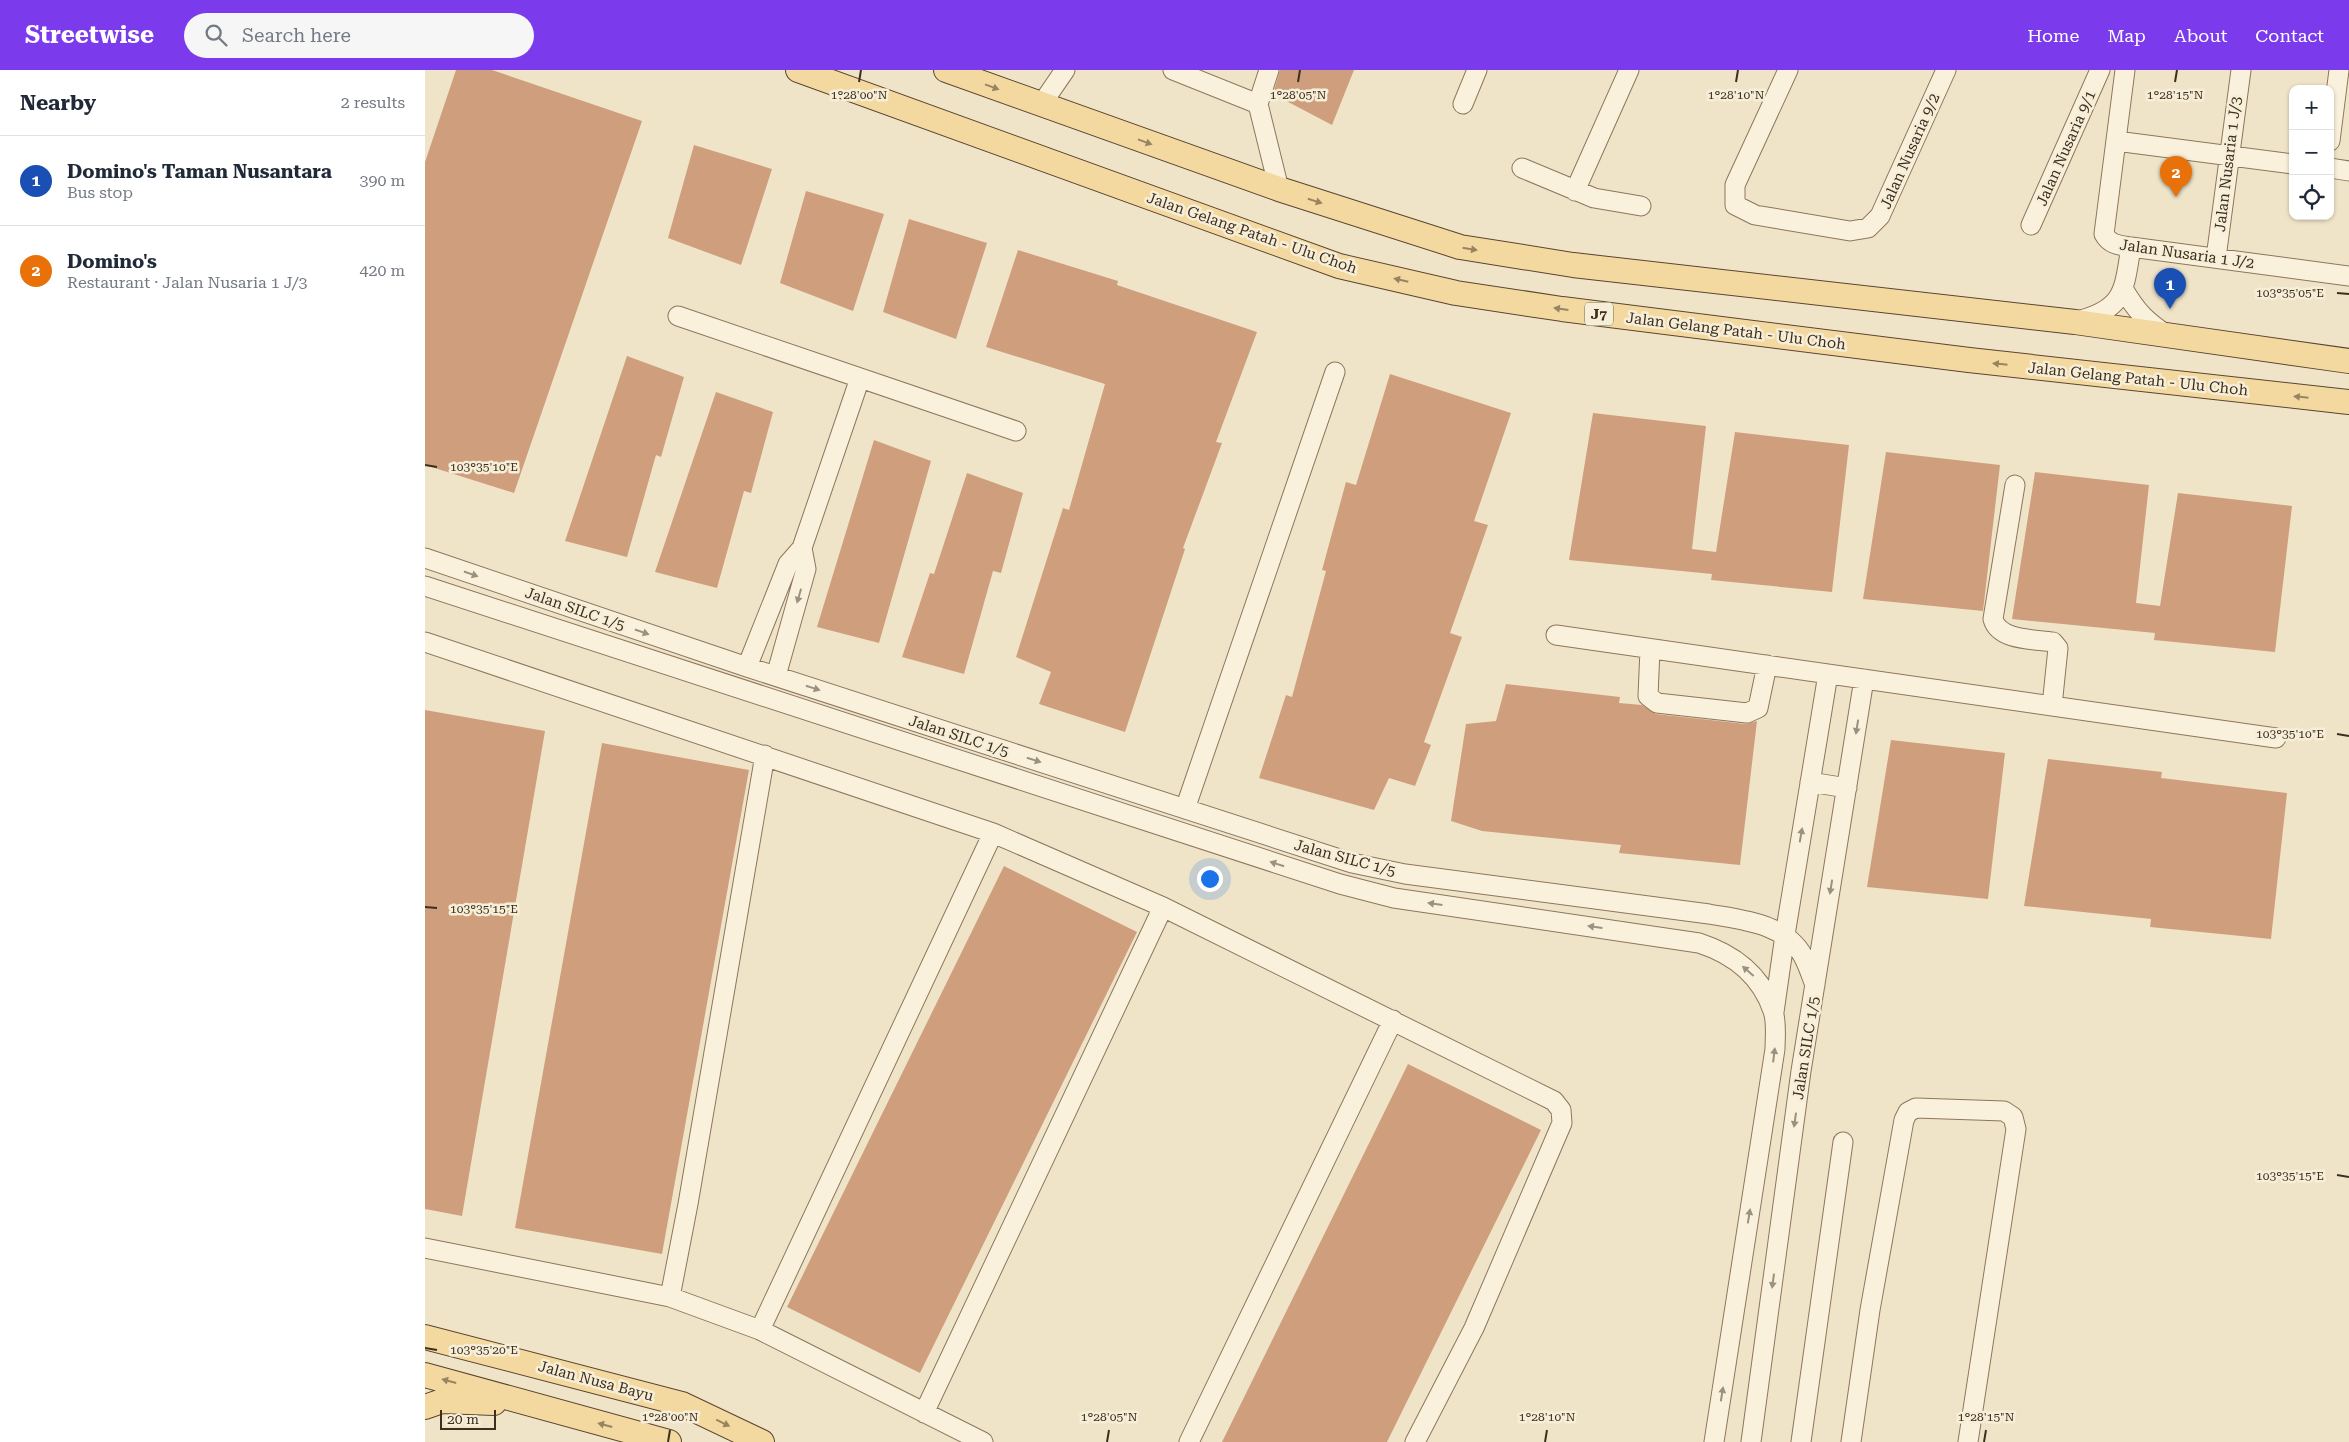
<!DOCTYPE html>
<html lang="en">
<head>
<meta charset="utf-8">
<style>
  body { margin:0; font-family:"Roboto Serif",serif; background:#f6f6f7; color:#1f2937 }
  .controls { position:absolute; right:15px; top:15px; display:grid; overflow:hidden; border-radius:10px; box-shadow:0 1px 4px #0004 }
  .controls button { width:45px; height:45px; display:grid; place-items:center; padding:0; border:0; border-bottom:1px solid #e0e1e3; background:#fff; color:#1f2937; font:25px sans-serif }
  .scale { position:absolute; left:15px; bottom:12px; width:56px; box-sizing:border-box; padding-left:5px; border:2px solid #3d2e20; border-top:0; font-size:14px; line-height:18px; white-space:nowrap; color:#3d2e20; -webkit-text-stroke:4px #f7eed8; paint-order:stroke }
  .you { position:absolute; left:784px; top:808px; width:18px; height:18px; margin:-12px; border:4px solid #fff; border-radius:50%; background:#1a73e8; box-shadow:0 0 0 8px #1a73e833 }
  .badge { display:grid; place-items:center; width:32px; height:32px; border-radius:50%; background:#7c3aed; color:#fff; font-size:16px; font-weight:700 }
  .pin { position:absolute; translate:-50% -41px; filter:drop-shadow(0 1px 2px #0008) }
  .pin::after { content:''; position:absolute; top:26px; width:18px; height:15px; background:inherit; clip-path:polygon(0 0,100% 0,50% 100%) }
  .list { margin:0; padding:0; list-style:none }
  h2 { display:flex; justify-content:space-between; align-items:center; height:65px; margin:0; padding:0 20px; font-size:21px }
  h2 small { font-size:16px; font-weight:400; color:#747a83 }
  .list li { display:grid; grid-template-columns:32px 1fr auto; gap:15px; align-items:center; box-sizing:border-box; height:90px; padding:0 20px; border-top:1px solid #e0e1e3 }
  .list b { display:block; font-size:19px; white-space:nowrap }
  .list p { margin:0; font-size:16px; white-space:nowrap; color:#747a83 }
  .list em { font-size:16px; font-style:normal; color:#747a83 }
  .icon { flex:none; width:28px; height:28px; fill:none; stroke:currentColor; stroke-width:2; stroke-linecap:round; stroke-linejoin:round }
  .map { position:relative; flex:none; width:1924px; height:1372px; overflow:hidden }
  header { display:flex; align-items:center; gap:30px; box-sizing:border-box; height:70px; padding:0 25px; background:#7c3aed; color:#fff }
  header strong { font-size:24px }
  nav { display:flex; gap:28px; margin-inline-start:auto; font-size:18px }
  .search { width:350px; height:45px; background:#f6f6f7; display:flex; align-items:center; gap:12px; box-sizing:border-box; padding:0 18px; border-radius:28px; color:#747a83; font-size:19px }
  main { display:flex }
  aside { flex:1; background:#fff }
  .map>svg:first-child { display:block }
</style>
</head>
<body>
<header>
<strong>Streetwise</strong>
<div class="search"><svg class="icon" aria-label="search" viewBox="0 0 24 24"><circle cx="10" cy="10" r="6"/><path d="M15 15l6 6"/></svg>Search here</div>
<nav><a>Home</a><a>Map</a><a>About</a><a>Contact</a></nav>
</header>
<main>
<aside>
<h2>Nearby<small>2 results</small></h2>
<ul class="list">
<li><span class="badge" style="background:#1a4fb4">1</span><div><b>Domino's Taman Nusantara</b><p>Bus stop</p></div><em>390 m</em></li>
<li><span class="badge" style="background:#e8710a">2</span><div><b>Domino's</b><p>Restaurant · Jalan Nusaria 1 J/3</p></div><em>420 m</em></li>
</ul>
</aside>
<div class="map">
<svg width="1924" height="1372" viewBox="0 0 1924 1372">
  <rect width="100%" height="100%" fill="#f0e4c8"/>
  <path fill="#cf9f7d" d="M31 0H67L217 51 89 423 0 395V92Z
    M855 0H929L907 55 848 24Z
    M269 75 347 99 316 195 243 168Z
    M381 121 459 144 428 241 355 213Z
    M484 149 562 173 531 269 458 242Z
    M593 180 693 211 692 215 832 262 791 372 797 373 758 478 760 479 700 662 614 634 626 602 591 587 638 438 644 440 680 314 561 277Z
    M202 286 259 307 236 387 231 385 202 487 140 471Z
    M965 304 1086 343 1049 451 1063 455 1025 563 1037 567 999 672 1006 675 990 716 964 708 949 740 834 708 861 625 867 627 901 501 897 500 921 412 931 415Z
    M291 322 348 342 326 423 319 421 292 518 230 502Z
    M1168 343 1281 356 1267 479 1291 482 1310 362 1424 375 1407 522 1286 510 1287 504 1144 490Z
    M449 370 506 391 454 573 392 557Z
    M1461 382 1575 395 1558 541 1438 529Z
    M1610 402 1724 415 1711 533 1735 536 1753 423 1867 436 1850 582 1729 570 1730 563 1587 549Z
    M542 403 598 423 576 503 568 501 539 604 477 587 505 503 509 504Z
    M1081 614 1195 627 1194 633 1217 635 1231 644 1321 654 1332 651 1315 795 1194 783 1196 775 1057 761 1026 751 1041 654 1071 651Z
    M0 640 120 661 37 1146 0 1139Z
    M1466 670 1580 683 1563 829 1442 817Z
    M177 673 324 700 237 1184 90 1158Z
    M1623 689 1737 702 1736 708 1862 723 1846 869 1725 857 1726 849 1599 836Z
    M579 796 712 862 495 1303 362 1237Z
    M983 994 1116 1060 962 1372H797Z"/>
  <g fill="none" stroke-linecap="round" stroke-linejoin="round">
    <defs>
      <path id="minor" d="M748 0 833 34
        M844 0 833 34 854 119
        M1363 0 1310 115V135L1330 145 1425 161 1443 158 1455 146 1521 0
        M1700 0 1679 164C1685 175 1694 175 1706 177L1924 206
        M1038 34 1052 0
        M616 35 640 0
        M1691 71 1868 94
        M1905 71 1914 0
        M1097 98 1169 128 1216 136
        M1905 98 1924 101
        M1150 121 1204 0
        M1606 155 1675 0
        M1791 188 1816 0
        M1699 220C1712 242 1721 251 1742 265
        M253 246 591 361
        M1652 251C1700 239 1699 220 1706 177
        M1590 415 1568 549C1574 571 1609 569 1628 572L1633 578 1627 636
        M0 488 322 597 927 793 980 804 1284 844C1316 850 1360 853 1378 886 1383 895 1386 905 1390 915
        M0 516 915 814 969 828 1274 873C1308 884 1336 905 1348 941 1352 952 1350 968 1350 979L1289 1372
        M1131 565 1851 668
        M0 572 568 763 738 837 1129 1031 1136 1040 1137 1053 1049 1258 990 1372
        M1225 579 1223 626 1232 633 1322 643 1333 638 1342 595
        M322 597 363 494 377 478 435 308
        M351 606 381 499 377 478
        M1385 712 1422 718
        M760 739 910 302
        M1349 942 1360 865 1403 604
        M0 1178 245 1227 335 1260 558 1372
        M245 1227 263 1134 340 685
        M335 1260 568 763
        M499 1343 738 837
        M764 1372 968 950
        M1326 1372 1376 1001 1439 609
        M1376 1372 1418 1072
        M1426 1372 1445 1240 1479 1050 1483 1042 1491 1038 1579 1041 1588 1047 1591 1059 1543 1372"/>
      <path id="major" d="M373 0 914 196 1031 223 1137 239 1544 290 1924 332
        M521 0 854 119 1035 177 1148 195 1650 252 1924 291
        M0 1267 257 1334 337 1372
        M0 1305 244 1372
        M0 1337 17 1331 69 1333"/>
    </defs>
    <use href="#minor" stroke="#8d765c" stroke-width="21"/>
    <use href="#major" stroke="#5b4430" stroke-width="26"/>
    <use href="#minor" stroke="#faf1dc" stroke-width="19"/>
    <use href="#major" stroke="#f3d9a0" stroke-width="24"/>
  </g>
  <defs><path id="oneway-solid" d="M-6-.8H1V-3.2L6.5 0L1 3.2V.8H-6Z" transform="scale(1.25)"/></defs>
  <g fill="#988460">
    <use href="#oneway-solid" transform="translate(567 17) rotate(20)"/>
    <use href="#oneway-solid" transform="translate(720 72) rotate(20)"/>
    <use href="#oneway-solid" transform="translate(890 131) rotate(18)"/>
    <use href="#oneway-solid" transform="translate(1045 179) rotate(9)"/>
    <use href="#oneway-solid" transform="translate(976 210) rotate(-167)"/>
    <use href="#oneway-solid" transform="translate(1136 239) rotate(-172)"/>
    <use href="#oneway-solid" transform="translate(1575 294) rotate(-174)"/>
    <use href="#oneway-solid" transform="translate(1876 327) rotate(-174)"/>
    <use href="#oneway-solid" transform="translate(24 1311) rotate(-165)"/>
    <use href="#oneway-solid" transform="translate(298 1353) rotate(26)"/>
    <use href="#oneway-solid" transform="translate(180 1355) rotate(-165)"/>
  </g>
  <g fill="#9c907e">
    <use href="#oneway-solid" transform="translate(46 504) rotate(19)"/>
    <use href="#oneway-solid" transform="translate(374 526) rotate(106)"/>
    <use href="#oneway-solid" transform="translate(217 562) rotate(19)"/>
    <use href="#oneway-solid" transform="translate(388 618) rotate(18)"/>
    <use href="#oneway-solid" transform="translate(1432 657) rotate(99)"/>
    <use href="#oneway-solid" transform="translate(609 690) rotate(18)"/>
    <use href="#oneway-solid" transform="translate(1376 765) rotate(-80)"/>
    <use href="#oneway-solid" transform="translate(852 794) rotate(-162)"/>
    <use href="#oneway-solid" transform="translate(1406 817) rotate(99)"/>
    <use href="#oneway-solid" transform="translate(1010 834) rotate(-172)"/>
    <use href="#oneway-solid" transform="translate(1170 857) rotate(-172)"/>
    <use href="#oneway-solid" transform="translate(1323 901) rotate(-139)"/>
    <use href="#oneway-solid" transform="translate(1349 985) rotate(-83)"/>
    <use href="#oneway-solid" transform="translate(1370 1050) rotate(98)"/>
    <use href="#oneway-solid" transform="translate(1324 1146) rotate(-81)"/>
    <use href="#oneway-solid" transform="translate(1348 1211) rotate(98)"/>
    <use href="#oneway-solid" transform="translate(1297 1324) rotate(-81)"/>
  </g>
  <path fill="none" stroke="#3d2e20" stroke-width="2" d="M434 12 436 0M873 12 875 0M1311 12 1313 0M1750 12 1752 0M1912 223 1924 224M0 395 12 397M1912 664 1924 666M0 837 12 838M1912 1105 1924 1107M0 1278 12 1280M243 1372 245 1360M682 1372 684 1360M1120 1372 1122 1360M1559 1372 1561 1360"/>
  <g text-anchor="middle" stroke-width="5" stroke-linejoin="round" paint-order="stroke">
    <rect fill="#f7eed8" stroke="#756857" stroke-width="1" x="1160" y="232.5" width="28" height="23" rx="4"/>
    <g font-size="14" font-weight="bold" fill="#3d2e20">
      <text x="1174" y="249">J7</text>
    </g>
    <g font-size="15" fill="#3d2e20" stroke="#f7eed8">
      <text transform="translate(1641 78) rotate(-66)" y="5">Jalan Nusaria 9/1</text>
      <text transform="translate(1485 81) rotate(-66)" y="5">Jalan Nusaria 9/2</text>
      <text transform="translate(1803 94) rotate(-83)" y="5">Jalan Nusaria 1 J/3</text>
      <text transform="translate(827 163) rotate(19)" y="5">Jalan Gelang Patah - Ulu Choh</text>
      <text transform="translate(1762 184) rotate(8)" y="5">Jalan Nusaria 1 J/2</text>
      <text transform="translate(1311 261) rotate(7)" y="5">Jalan Gelang Patah - Ulu Choh</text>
      <text transform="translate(1713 309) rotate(6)" y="5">Jalan Gelang Patah - Ulu Choh</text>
      <text transform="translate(150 539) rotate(19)" y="5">Jalan SILC 1/5</text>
      <text transform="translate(534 666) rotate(18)" y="5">Jalan SILC 1/5</text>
      <text transform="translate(920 788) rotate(15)" y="5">Jalan SILC 1/5</text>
      <text transform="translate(1381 978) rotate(-81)" y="5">Jalan SILC 1/5</text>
      <text transform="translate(171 1311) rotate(15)" y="5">Jalan Nusa Bayu</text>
    </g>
  </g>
  <g font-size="12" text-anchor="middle" fill="#3d2e20" stroke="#f7eed8" stroke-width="5" stroke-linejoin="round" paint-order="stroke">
    <text x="434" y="29">1°28'00"N</text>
    <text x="873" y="29">1°28'05"N</text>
    <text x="1311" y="29">1°28'10"N</text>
    <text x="1750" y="29">1°28'15"N</text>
    <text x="1865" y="227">103°35'05"E</text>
    <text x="59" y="401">103°35'10"E</text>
    <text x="1865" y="668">103°35'10"E</text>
    <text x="59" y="843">103°35'15"E</text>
    <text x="1865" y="1110">103°35'15"E</text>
    <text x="59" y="1284">103°35'20"E</text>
    <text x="245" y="1351">1°28'00"N</text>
    <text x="684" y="1351">1°28'05"N</text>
    <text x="1122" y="1351">1°28'10"N</text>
    <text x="1561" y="1351">1°28'15"N</text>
  </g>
</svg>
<div class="controls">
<button>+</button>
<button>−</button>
<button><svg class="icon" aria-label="locate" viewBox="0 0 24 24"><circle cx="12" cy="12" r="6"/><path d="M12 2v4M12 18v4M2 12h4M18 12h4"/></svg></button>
</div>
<div class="scale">20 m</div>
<div class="you"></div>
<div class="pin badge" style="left:1745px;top:239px;background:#1a4fb4">1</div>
<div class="pin badge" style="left:1751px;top:127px;background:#e8710a">2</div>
</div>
</main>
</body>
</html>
